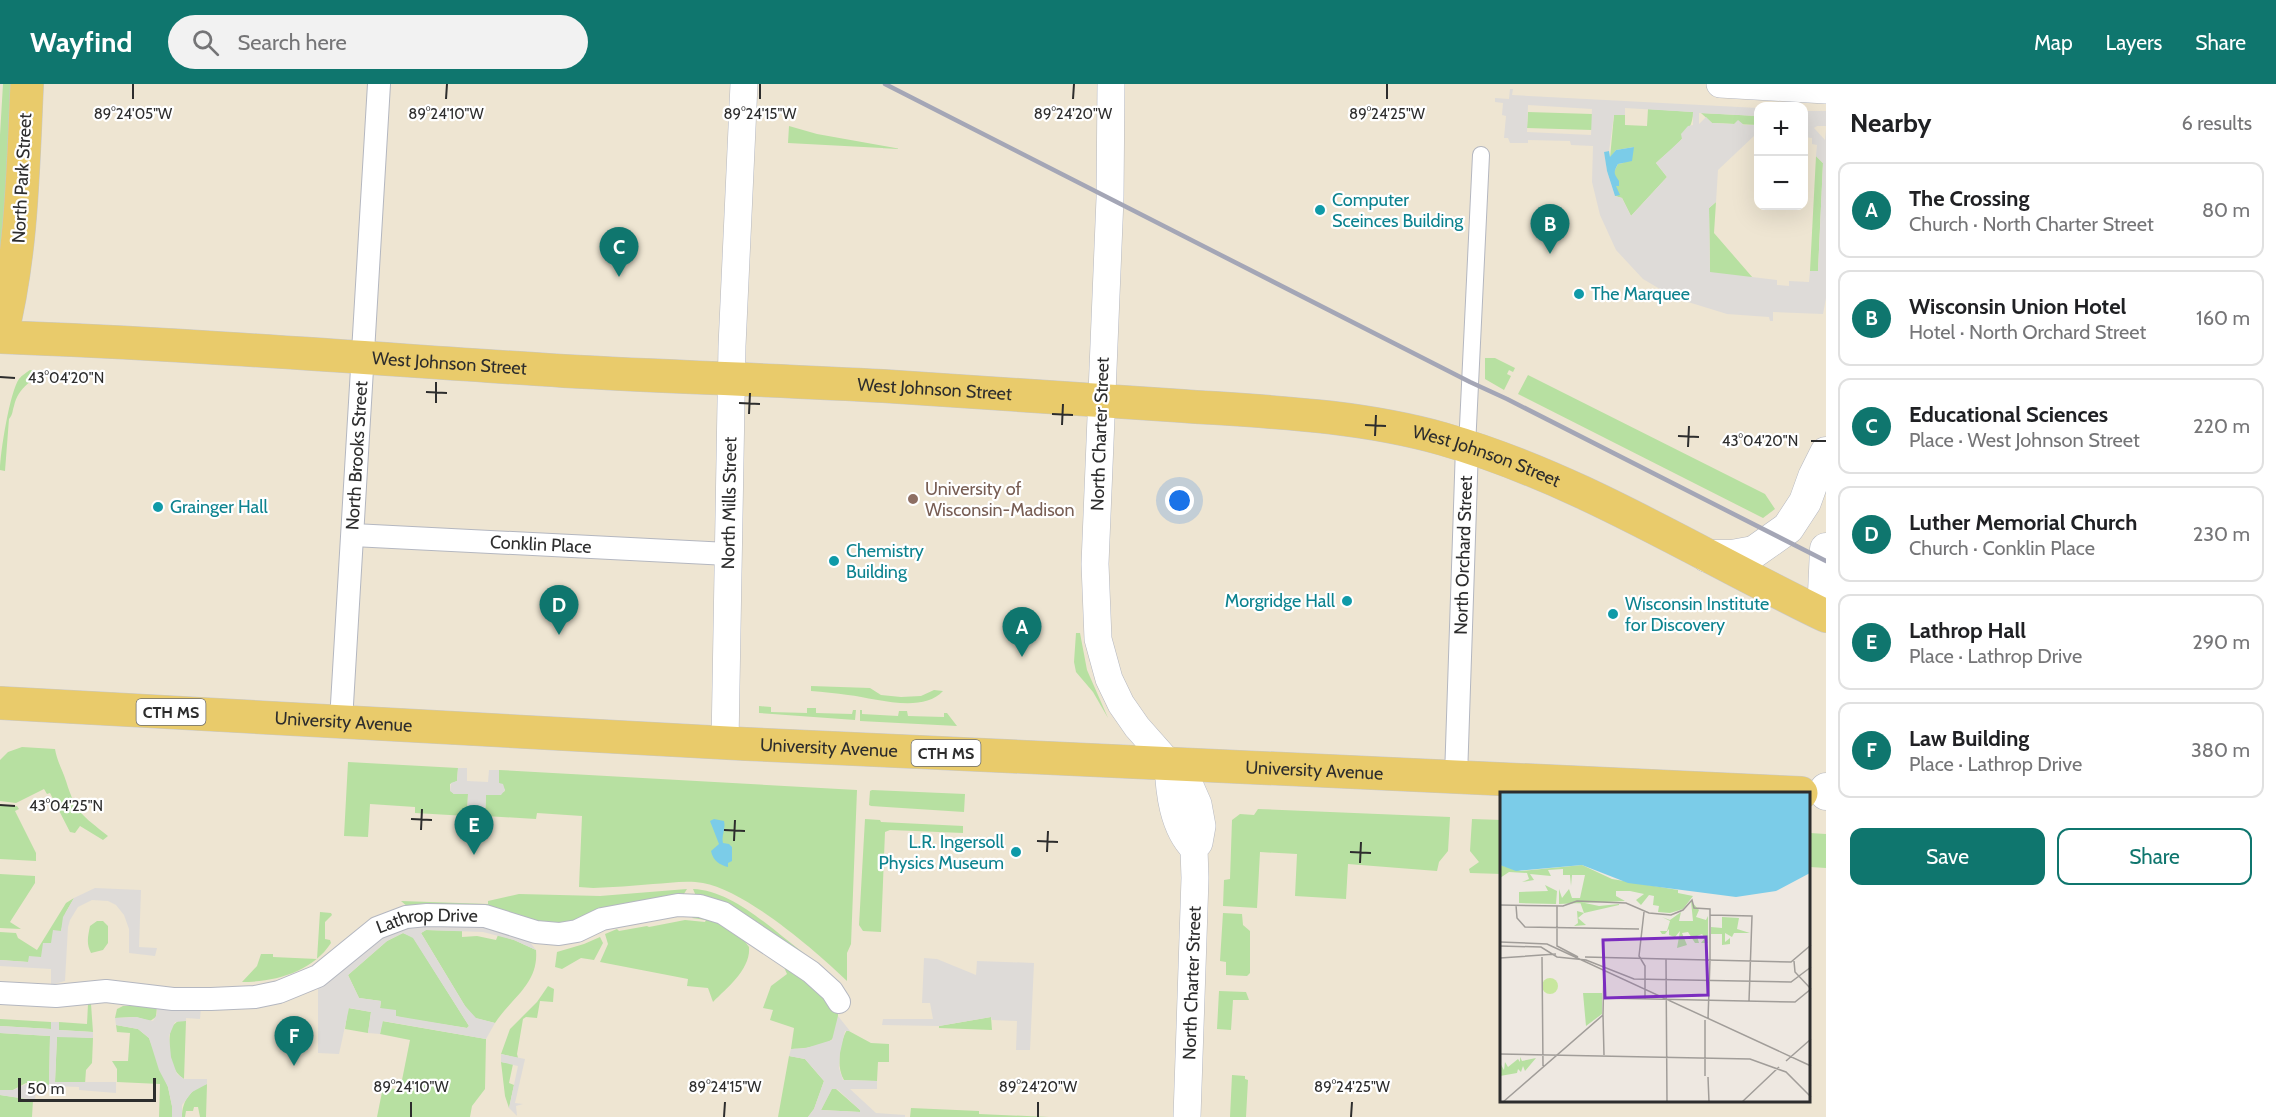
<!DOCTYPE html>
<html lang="en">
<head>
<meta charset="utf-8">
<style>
  body { margin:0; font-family:Cabin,sans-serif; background:#f2f2f2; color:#202124 }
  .controls { position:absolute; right:18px; top:18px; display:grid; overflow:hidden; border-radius:12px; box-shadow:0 6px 24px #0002 }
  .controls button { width:54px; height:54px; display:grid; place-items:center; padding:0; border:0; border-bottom:2px solid #e0e0e0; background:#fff; color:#202124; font:30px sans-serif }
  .scale { position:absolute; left:18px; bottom:15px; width:138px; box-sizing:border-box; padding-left:6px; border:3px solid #2d2d2d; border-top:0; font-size:16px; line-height:21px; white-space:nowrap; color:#2d2d2d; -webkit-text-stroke:4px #fff; paint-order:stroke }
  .you { position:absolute; left:1180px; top:417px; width:21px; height:21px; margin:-15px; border:4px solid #fff; border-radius:50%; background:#1a73e8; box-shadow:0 0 0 9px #1a73e833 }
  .badge { display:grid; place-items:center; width:39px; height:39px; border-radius:50%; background:#0f766e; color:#fff; font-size:20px; font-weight:700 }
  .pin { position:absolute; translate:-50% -50px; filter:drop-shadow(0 2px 3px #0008) }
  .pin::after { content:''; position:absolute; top:32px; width:21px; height:18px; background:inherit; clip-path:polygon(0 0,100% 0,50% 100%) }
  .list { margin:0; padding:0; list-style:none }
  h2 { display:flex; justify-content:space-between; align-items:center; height:78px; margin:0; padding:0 24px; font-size:26px }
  h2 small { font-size:20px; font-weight:400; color:#757577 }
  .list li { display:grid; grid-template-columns:39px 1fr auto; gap:18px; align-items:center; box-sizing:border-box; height:96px; margin:0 12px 12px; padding:0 12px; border:2px solid #e0e0e0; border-radius:12px }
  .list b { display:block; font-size:22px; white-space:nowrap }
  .list p { margin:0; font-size:20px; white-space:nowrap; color:#757577 }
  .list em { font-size:20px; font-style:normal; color:#757577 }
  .actions { display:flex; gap:12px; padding:18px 24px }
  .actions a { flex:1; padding:14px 0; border:2px solid #0f766e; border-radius:12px; text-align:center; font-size:21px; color:#0f766e }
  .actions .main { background:#0f766e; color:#fff }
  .icon { flex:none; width:33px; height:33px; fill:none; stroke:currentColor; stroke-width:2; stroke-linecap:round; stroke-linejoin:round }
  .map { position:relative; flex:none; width:1826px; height:1033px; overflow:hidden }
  header { display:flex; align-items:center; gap:36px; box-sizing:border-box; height:84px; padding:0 30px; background:#0f766e; color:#fff }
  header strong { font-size:28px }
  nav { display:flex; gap:33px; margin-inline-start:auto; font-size:21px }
  .search { width:420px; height:54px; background:#f2f2f2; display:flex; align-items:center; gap:15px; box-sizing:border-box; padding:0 21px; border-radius:33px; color:#757577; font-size:22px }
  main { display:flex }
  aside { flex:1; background:#fff }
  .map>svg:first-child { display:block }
</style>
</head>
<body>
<header>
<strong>Wayfind</strong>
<div class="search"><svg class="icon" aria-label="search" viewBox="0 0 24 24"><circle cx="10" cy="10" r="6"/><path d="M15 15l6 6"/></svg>Search here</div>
<nav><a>Map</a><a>Layers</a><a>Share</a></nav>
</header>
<main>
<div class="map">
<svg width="1826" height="1033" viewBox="0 0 1826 1033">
  <rect width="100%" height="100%" fill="#eee8e1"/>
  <path fill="#eee5d2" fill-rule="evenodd" d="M0 0H1720L1826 6V1033H0ZM1758 22H1804V122H1758ZM1502 709H1810V1016H1502Z"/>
  <path fill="#b7e0a1" d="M3 0H11L10 47 0 203V51Z
    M1648 25 1693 28C1693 51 1672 64 1656 79L1667 93 1631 132 1622 114 1615 112 1614 88 1618 80 1623 79 1634 63 1616 66 1610 74 1614 31H1625V41L1647 42Z
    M1528 28 1592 30V46L1527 44Z
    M1701 29 1758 32V41L1712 39Z
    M789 42 817 50 901 65 788 59Z
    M1816 72 1823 79 1818 187H1810Z
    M1716 118 1714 149 1753 194 1710 189 1709 124Z
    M1485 274H1495L1515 284 1513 288 1509 286 1507 290 1511 292 1504 306 1485 295Z
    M30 286 50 289C33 293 18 304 14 322 12 328 13 330 9 335L5 387 0 386C0 369 10 307 19 295 22 291 26 289 30 286Z
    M1528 291 1765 410 1775 425 1763 434 1518 310Z
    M1076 549H1080L1087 586 1108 634 1093 608 1076 588 1074 578Z
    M811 602 870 604 881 611 901 613 921 612 934 606 943 607C922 630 875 614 848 611 836 609 823 608 811 607Z
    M759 622 771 623V628L807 629V624H816V629L852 630 853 626H856L855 636 759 629Z
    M860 626H862V630L898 632 899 627H907L908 632 944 633V629H947L957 642 860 637Z
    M22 663 55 665C57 677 62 685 66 697 76 729 82 731 108 752L103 756 80 742 75 749 70 748 50 709 47 710 44 705 16 719 0 717V676L8 668Z
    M348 678 458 684 457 697 450 700V706L454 710H468L467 732 415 729V723L370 720 368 753 344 752Z
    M499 686 857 706 851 860 847 869V897C816 867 745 806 703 799 687 796 669 799 653 800 633 802 613 803 593 804L579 803 582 732 537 729 536 735 485 732 486 711 504 708 505 706 499 699Z
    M872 706 965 710 964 728 871 722 869 721 870 707Z
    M0 722H17L19 725 15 727 36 769V777L0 775Z
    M1258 725 1450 733 1448 767 1439 778 1437 787 1348 780 1346 815 1295 812 1297 770 1260 768 1257 824 1223 822 1224 796 1230 795 1232 736 1240 730 1254 731Z
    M865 735 880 736 881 738 963 742V749L890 746 885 748 881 848 863 847 859 841Z
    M1472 735 1502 736V790L1470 789 1469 785 1479 778 1470 767Z
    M1810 749 1826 750V784L1810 783Z
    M0 790 35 792V799L10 838 21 845 0 844Z
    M687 805 682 813 565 841 408 823 401 817 488 820V817L519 810 600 812Z
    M693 805C733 806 775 848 806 871L696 812Z
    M74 814 66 828 61 847 42 873 28 878 0 876V848L16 849 18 854 37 866 66 819Z
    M320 828 331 829 332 831 325 838V855L330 856 331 859C312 888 275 898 242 898L257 882 261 870H273V873L317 875Z
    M1223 829 1242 830 1243 841 1250 847V889L1247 892 1226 891V878L1220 877Z
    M696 830C718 836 736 843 749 863 751 885 727 904 713 918L708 904 687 902 688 895 600 878 608 860 605 850 617 845 619 847 647 842 649 843 685 836 705 838 706 836 692 834Z
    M97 837H103L108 842V859L103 866 91 869C86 860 88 852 90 842Z
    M426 846 462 847V853L477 852 496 856 498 851 514 856 536 866C539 900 511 914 495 939L475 934 465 922 421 849Z
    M403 849 413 853 469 942 467 944 409 935 395 932 380 924 381 917 359 914 348 891 387 857Z
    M600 853 603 859 594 876 581 874 562 885 555 883 557 868 584 860Z
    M785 880 825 913 838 930C838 936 837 948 833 954 828 962 800 965 791 965L794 944 770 936 773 926 763 924 771 902 787 890 783 881Z
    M548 902 554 905 553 918 540 917 537 934 526 933 523 935 517 970 518 974 501 970 510 945 537 918Z
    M1219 907 1246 908 1249 916H1233L1231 946 1217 945Z
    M88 920H91L93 948 59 946V938L87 940Z
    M123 922H157L156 933 150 937 136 933 115 934 117 925Z
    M348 924 371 928 368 949 345 945Z
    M991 933 992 946 939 944V942Z
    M0 935 51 938V945L0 942Z
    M178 937H186L184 995C167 984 168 960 171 943Z
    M382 937 486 955 485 1005 472 1022 470 1033H377L383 1003 400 1006 410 956 380 950Z
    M116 941 138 945 149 954 168 1003 172 1022V1033H159L160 1000 117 998V985L112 977H128L130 949 117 948Z
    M847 946 871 959 889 960V978H878L877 997 844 996C836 983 839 959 847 946Z
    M0 949 50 952 49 1001 26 999 13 1006H0Z
    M57 952 93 954 92 979 86 986 85 1000 55 998Z
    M789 972 805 975 824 997 814 1025 808 1033H778Z
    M501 978 513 980 509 999 514 1001 509 1024 505 1012Z
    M1232 991 1245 992V995L1248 996 1246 1033H1230Z
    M207 1000 206 1033H200L198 1023H194L193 1027H186L185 1033H182C182 1017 191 1004 207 1000Z
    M832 1004 836 1005 860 1026V1028L821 1026Z
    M0 1011 33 1016 32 1033H0Z
    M911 1024 979 1027V1030L1049 1033H910Z"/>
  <path fill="#dedbd8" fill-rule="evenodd" d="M1510 5H1513L1512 11 1758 24V32L1699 29V40L1706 33 1712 39 1734 40 1738 36 1744 41H1758V51H1755L1718 86 1716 118 1709 124 1710 188 1777 196V201L1789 202V197L1809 198 1810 187H1818L1823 79 1816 72 1817 61 1812 60V54L1804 53V27H1826V42H1817L1814 44 1825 56 1826 45V214L1823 230 1773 228V237H1770L1769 233 1727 230 1675 214 1643 195 1616 166 1600 131 1592 98 1593 62 1571 61 1570 57 1528 56V59H1510L1508 54H1504L1506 32 1502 31 1503 19 1495 18V14L1509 15ZM1528 21 1592 25 1591 51 1527 48ZM1625 24 1693 28V41L1688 42 1681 50 1682 55 1656 79 1667 93 1631 132 1622 114 1615 112 1607 87 1604 68 1609 67 1614 31H1625Z
    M458 684H467V697L488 698 489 686H499V699L503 700 505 706 501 711H486L485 732H467L468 710H454L450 707 451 699 457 697Z
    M95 804 141 806 139 863 157 864 155 872 129 869V845L124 831 116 821 108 817 92 816 78 823 70 836 68 843 65 897 51 901V885L0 882V876L28 878 29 872 41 873 43 859H51L53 846 61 847 63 833 74 814Z
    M442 839 492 844 529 857 536 866 514 856 483 848 426 846 421 849 465 922 476 934 495 939 486 955 383 937 380 950 368 949 371 928 349 924 339 970 318 969V903L385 851 401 844ZM403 849 413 854 469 942 467 944 396 932V926L380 924 381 917 359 914 348 891 387 857Z
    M924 874 937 875 976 891 977 877 1034 879 1030 966H1016L1017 937 992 936 991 933 939 942 882 941 883 935H933L930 919H922Z
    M157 922 201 924 200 935 186 934V937L175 938 169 952 171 973 177 990 184 995H207V1000L192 1008 182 1021V1033H172V1022L168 1003 159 986 149 954 138 945 116 941 115 934 136 933 153 937 157 930Z
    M838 932 850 947H845L840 969 839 984 843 996 877 997V1005H850L876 1029 905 1031V1033H808L814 1025 824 997 805 975 789 972 791 965 806 964 832 956ZM832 1005H837L860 1026V1028L821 1026Z
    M51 938H59V946L93 948V954L57 953 55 998H116V1009L79 1006V1003L54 1002V1005L43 1007 42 1002 25 1005 36 1007 35 1016 0 1011V1006H13L31 998 49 1001 50 952 0 949V942L51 945Z
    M501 970 525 975 515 1019 523 1020 516 1022 517 1032 509 1024 518 982 501 978Z"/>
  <path fill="#7bcce8" d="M1634 63 1632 77 1618 80C1613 89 1614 89 1619 97V102H1616L1620 111 1615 112 1607 87 1604 68 1609 67 1610 73 1616 66Z
    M714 735 724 737C726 746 721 751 723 759L729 760 732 763V777L728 779V783C720 781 713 777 711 767L719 760 710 737Z"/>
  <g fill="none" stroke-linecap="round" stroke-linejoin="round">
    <defs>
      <path id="pedestrian" d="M1467 363 1481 71"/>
      <g id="minor">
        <path id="s1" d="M353 451 728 470"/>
        <path id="s2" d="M341 637 379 0"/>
        <path id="s3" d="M1456 693 1467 363"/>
        <path id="s4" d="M0 909 56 912 106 907 173 915H211L255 913 279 908 318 892 377 844 406 833 427 831 485 832 536 848 559 850 577 847 602 835 678 821 700 822 723 829 811 888 832 907 839 918"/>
      </g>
      <g id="tertiary">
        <path d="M1111 0 1110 114 1095 480 1098 555 1109 595 1121 620 1137 643 1191 704 1198 720 1202 742 1199 759 1194 765 1195 794 1187 1033"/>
        <path d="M1720 0 1826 6"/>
        <path id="s5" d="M725 659 732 262 744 0"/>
        <path d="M1168 679C1169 708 1173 744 1194 765"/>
      </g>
      <path id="secondary" d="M1826 465 1824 509 1826 521
        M1707 472H1732L1754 468 1788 444 1805 418 1814 393 1826 369
        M1826 710V705"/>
      <g id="primary">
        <path id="s6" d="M27 0C23 86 22 170 1 253 189 260 376 275 564 287 670 293 776 296 883 302 983 308 1083 315 1183 322 1271 328 1357 331 1443 355 1579 394 1699 471 1826 532"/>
        <path id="s7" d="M0 619 746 660 1801 709"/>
      </g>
    </defs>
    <use href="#pedestrian" stroke="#b4b7c0" stroke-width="18"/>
    <use href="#minor" stroke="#b4b7c0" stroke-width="24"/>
    <use href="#tertiary" stroke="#b4b7c0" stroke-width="28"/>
    <use href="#secondary" stroke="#b4b7c0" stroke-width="33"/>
    <use href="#primary" stroke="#c8c8c8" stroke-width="34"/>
    <use href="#pedestrian" stroke="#fff" stroke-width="16"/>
    <use href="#minor" stroke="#fff" stroke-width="22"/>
    <use href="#tertiary" stroke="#fff" stroke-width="27"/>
    <use href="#secondary" stroke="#fff" stroke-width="32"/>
    <use href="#primary" stroke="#e9cb6b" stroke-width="33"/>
    <path stroke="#a4a6b6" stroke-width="4.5" d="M885 0 1470 298 1507 315 1826 477"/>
  </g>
  <path fill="none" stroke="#2d2d2d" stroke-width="2" d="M133 15V0M446 15 447 0M760 15V0M1073 15 1074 0M1387 15V0M0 293 15 294M426 308 447 309M436 319V298M739 319 760 320M749 330 750 309M1052 330 1073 331M1062 341 1063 320M1365 341 1386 342M1375 352 1376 331M1678 352 1699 353M1811 357H1826M1688 363 1689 342M0 721 15 722M411 735 432 736M421 746 422 725M724 746 745 747M734 757 735 736M1037 757 1058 758M1047 768 1048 747M1350 768 1371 769M1360 779 1361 758M411 1033V1018M724 1033 725 1018M1038 1033V1018M1351 1033 1352 1018"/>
  <g fill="#0f9aa8" stroke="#fff" stroke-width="2">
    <circle cx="1320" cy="126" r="6"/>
    <circle cx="1579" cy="210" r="6"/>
    <circle cx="158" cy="423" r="6"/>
    <circle cx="834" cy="477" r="6"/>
    <circle cx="1347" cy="517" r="6"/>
    <circle cx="1613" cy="530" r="6"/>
    <circle cx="1016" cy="768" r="6"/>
  </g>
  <circle fill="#8d6e63" stroke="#fff" stroke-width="2" cx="913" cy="415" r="6"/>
  <g text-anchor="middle" stroke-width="4.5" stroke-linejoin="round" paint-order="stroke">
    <g fill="#fff" stroke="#6c6c6c" stroke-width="1.5">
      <rect x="136.5" y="615" width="69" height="26" rx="4.5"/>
      <rect x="911.5" y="656" width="69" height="26" rx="4.5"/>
    </g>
    <g font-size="16" font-weight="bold" fill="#2d2d2d">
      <text x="171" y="634">CTH MS</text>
      <text x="946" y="675">CTH MS</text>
    </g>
    <g font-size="18" fill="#2d2d2d" stroke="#fff">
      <text transform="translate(22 94) rotate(-87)" y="6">North Park Street</text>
      <text dy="6" stroke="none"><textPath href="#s6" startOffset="704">West Johnson Street</textPath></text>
      <text dy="6" stroke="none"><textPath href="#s6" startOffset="1190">West Johnson Street</textPath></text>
      <text transform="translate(1100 350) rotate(-88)" y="6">North Charter Street</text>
      <text dy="6" stroke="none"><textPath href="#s2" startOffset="266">North Brooks Street</textPath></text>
      <text dy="6" stroke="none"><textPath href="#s6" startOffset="1748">West Johnson Street</textPath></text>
      <text dy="6" stroke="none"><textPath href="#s5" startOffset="240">North Mills Street</textPath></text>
      <text dy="6" stroke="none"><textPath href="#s1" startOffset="188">Conklin Place</textPath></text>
      <text dy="6" stroke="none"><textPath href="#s3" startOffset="222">North Orchard Street</textPath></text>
      <text dy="6" stroke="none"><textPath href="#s7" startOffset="344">University Avenue</textPath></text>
      <text dy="6" stroke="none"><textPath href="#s7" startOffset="830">University Avenue</textPath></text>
      <text dy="6" stroke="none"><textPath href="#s7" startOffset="1316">University Avenue</textPath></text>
      <text dy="6" stroke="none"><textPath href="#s4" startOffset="450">Lathrop Drive</textPath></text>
      <text transform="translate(1192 899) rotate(-88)" y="6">North Charter Street</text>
    </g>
    <g font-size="18" fill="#0d838f" stroke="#fff" text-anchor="start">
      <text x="1332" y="122">Computer<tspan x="1332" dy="21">Sceinces Building</tspan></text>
      <text x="1591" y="216">The Marquee</text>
      <text x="170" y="429">Grainger Hall</text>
      <text x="846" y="473">Chemistry<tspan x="846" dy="21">Building</tspan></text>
      <text x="1335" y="523" text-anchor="end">Morgridge Hall</text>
      <text x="1625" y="526">Wisconsin Institute<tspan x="1625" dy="21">for Discovery</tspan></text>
      <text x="1004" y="764" text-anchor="end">L.R. Ingersoll<tspan x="1004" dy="21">Physics Museum</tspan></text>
    </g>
    <g font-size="18" fill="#785e54" stroke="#fff" text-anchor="start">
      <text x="925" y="411">University of<tspan x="925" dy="21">Wisconsin-Madison</tspan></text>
    </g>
  </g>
  <g transform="translate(1500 708)">
    <rect width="310" height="310" fill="#eee8e1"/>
    <path d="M0 73 21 79 82 73 112 87 178 98V101L193 104 183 117 170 121 158 120 159 114 153 113 154 104 149 103 141 113 136 108 144 102 130 99H116V104L125 109 59 112V97L62 106 69 97 72 106H80L85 83H72L71 94 70 83H63V77L48 78 51 84 30 82 34 88 22 90 29 87 27 81 9 80 0 86ZM45 93 57 99 56 112 19 111V100L48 99ZM191 109 199 118 196 125 206 128 208 124V151H201L205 146 202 142 197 144 199 151H195L188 140 182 141 187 153 177 156 180 139 175 145 169 143V137L165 142H162L160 139H167L170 129 162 125 170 128 181 120 179 129H193ZM80 110 99 114 119 112V113L84 121 78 126 86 133 74 134 78 131 77 119 84 121ZM222 125 239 126 237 137 250 141H234L232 145 225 141V150L230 146V152L222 153V142H211V135L222 136ZM83 201H102V222L86 234ZM20 265 22 269 36 266 25 279 23 274 21 280 18 277 17 281 0 284V271L4 278 5 270 8 275 18 267 20 270Z" fill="#b7e0a1"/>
    <path d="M42 194a8 8 0 1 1 16 0a8 8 0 1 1-16 0Z" fill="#c8e79e"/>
    <path d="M0 0H310V81L276 99 236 105 128 91 82 73 16 79 0 73Z" fill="#7bcce8"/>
    <path fill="none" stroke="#a19d99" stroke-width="1.5" d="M0 113 63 114 77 109 126 111 149 121 171 123 183 118 192 108 194 116 210 117V168M16 113 17 126 25 135 139 137M57 114V154L78 165M144 120 139 164 145 174V207M210 123 252 124 249 209M0 150 47 152 311 274M0 154 41 155 57 165 86 168 134 187 291 190 311 175M42 165 43 274M85 165 291 170 311 153M0 166 56 162M166 167 167 310M294 169 295 180 311 197M104 206 295 210 311 197M103 223 104 263M208 227 210 168M205 228V284M0 262 250 267 286 280 311 305M286 269 311 247M208 285 209 310M3 310 103 223 104 176M242 310 279 275"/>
    <path fill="#7b2cbf" fill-opacity="0.15" stroke="#7b2cbf" stroke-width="3" d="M206 145 208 203 105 206 103 148Z"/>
    <rect width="310" height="310" fill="none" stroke="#2d2d2d" stroke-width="3"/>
  </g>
  <g font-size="15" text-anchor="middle" fill="#2d2d2d" stroke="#fff" stroke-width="4.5" stroke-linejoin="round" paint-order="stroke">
    <text x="133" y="35">89°24'05"W</text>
    <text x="446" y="35">89°24'10"W</text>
    <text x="760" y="35">89°24'15"W</text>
    <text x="1073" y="35">89°24'20"W</text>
    <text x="1387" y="35">89°24'25"W</text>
    <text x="66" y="299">43°04'20"N</text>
    <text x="1760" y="362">43°04'20"N</text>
    <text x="66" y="727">43°04'25"N</text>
    <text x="411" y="1008">89°24'10"W</text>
    <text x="725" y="1008">89°24'15"W</text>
    <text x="1038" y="1008">89°24'20"W</text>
    <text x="1352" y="1008">89°24'25"W</text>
  </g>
</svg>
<div class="controls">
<button>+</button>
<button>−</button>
</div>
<div class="scale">50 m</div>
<div class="you"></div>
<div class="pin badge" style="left:1022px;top:573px">A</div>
<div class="pin badge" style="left:1550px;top:170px">B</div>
<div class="pin badge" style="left:619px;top:193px">C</div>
<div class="pin badge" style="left:559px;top:551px">D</div>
<div class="pin badge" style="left:474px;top:771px">E</div>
<div class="pin badge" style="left:294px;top:982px">F</div>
</div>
<aside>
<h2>Nearby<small>6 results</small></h2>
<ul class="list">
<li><span class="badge">A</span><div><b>The Crossing</b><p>Church · North Charter Street</p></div><em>80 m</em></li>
<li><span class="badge">B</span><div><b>Wisconsin Union Hotel</b><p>Hotel · North Orchard Street</p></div><em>160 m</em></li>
<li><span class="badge">C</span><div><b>Educational Sciences</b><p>Place · West Johnson Street</p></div><em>220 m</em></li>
<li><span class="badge">D</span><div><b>Luther Memorial Church</b><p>Church · Conklin Place</p></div><em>230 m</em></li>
<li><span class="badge">E</span><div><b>Lathrop Hall</b><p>Place · Lathrop Drive</p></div><em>290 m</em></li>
<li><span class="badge">F</span><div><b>Law Building</b><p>Place · Lathrop Drive</p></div><em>380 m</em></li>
</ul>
<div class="actions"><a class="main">Save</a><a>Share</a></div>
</aside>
</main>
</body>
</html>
